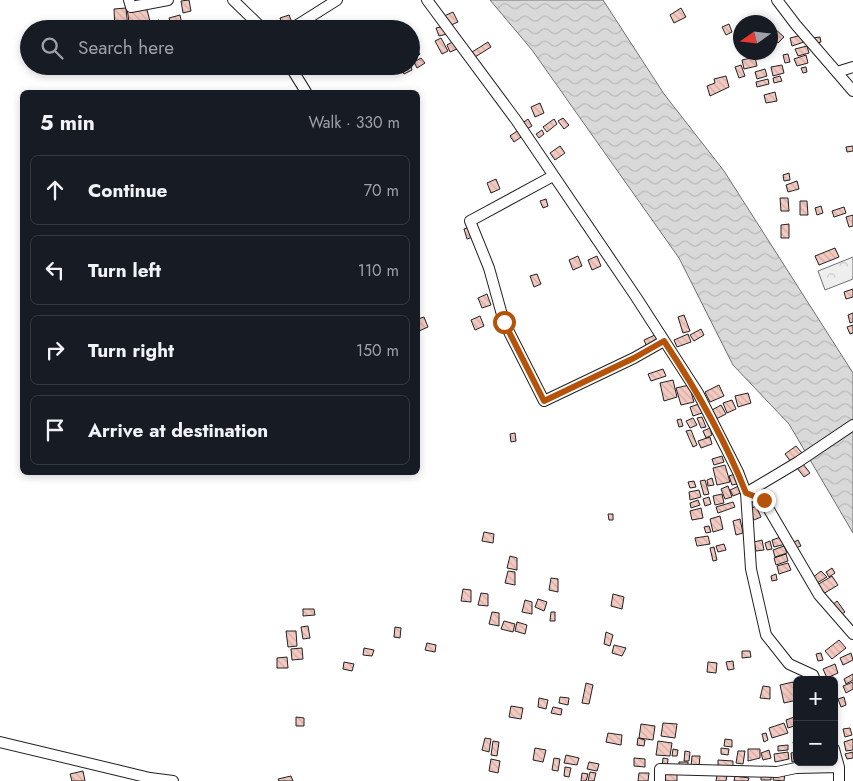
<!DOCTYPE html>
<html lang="en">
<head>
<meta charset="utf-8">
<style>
  body { margin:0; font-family:Jost,sans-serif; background:#20242c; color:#f1f3f6 }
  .controls { position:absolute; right:15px; bottom:15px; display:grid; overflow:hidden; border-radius:8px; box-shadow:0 2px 8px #0003 }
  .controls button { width:45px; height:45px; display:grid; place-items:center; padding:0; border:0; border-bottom:1px solid #363941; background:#171b24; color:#f1f3f6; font:25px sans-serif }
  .compass { position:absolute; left:733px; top:15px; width:45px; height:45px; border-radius:50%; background:#171b24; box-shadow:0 2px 8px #0003; rotate:256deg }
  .stop { position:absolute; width:15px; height:15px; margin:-11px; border:4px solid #b45309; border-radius:50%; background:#fff }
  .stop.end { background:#b45309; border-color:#fff; box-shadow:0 1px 5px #0008 }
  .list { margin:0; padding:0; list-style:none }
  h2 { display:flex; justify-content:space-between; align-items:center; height:65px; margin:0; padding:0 20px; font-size:21px }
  h2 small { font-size:16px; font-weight:400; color:#9ea1a6 }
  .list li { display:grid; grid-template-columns:32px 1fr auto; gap:15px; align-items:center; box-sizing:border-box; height:70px; margin:0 10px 10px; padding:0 10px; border:1px solid #363941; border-radius:8px }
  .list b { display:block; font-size:19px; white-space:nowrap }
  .list em { font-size:16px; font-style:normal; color:#9ea1a6 }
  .icon { flex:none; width:28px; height:28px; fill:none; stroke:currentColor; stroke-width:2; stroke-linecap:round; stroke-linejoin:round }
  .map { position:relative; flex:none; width:853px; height:781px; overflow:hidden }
  .search { position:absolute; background:#171b24; box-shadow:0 2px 8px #0003; left:20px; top:20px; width:400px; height:55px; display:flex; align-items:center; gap:12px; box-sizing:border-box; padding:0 18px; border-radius:28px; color:#9ea1a6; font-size:19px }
  .panel { position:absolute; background:#171b24; box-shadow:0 2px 8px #0003; left:20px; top:90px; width:400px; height:385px; border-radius:8px }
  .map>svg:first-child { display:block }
</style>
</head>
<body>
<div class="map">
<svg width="853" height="781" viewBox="0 0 853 781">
  <defs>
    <pattern id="forest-crowns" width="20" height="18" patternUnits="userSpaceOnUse" patternTransform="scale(1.25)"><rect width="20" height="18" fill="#eee"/><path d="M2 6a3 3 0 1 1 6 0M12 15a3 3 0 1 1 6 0" fill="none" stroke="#ccc"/></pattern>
    <pattern id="water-waves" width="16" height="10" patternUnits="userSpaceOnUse" patternTransform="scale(1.25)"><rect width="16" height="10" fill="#d9d9d9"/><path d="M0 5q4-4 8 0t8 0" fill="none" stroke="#bababa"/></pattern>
    <pattern id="building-back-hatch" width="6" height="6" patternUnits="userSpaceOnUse" patternTransform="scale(1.25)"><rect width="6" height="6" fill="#f3c9c0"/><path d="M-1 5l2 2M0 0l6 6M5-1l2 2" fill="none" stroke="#d0aca5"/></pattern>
  </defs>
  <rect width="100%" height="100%" fill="#fff"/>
  <path fill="url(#forest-crowns)" stroke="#6f6f6f" d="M853 257V279L825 290 818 271Z"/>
  <path fill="url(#water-waves)" stroke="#6f6f6f" d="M490 0H603L664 94 724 171 853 373V533L789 424 733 365 679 258 532 50Z"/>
  <path fill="url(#building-back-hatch)" stroke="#222" d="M189 0 191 11 183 13 181 1Z
    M146 6 152 29H130L127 8Z
    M126 8 128 29H115L114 9Z
    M681 8 686 17 674 23 670 15Z
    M453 12 458 22 449 26 444 16Z
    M180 15 183 29H172L169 18Z
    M289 15 293 25 284 29 280 18Z
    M159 20 161 29H157L156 21Z
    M194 23 195 29H189L188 24Z
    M729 24 732 32 726 35 722 27Z
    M445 26 447 34 439 36 436 28Z
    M774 28 784 37 778 43 770 34Z
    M802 35 804 42 792 46 790 38Z
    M820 37 821 42 814 44 813 38Z
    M441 38 448 51 442 54 435 41Z
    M454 41 457 49 450 52 447 45Z
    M488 42 491 47 475 57 472 52Z
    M414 46 420 54 412 61 411 48Z
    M807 46 809 53 798 56 795 49Z
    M788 54 790 62 785 63 783 55Z
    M806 55 808 63 797 66 794 59Z
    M755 57 757 66 744 69 742 60Z
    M421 58 425 63 417 68 414 62Z
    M741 65 745 76 739 78 735 67Z
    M782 65 784 73 773 76 771 67Z
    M411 66 412 70 404 74 401 68Z
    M806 67 807 72 803 73 801 68Z
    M765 69 767 76 757 79 755 72Z
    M726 76 729 87 710 96 707 86 715 83 714 79Z
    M780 76 782 81 774 83 773 78Z
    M768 79 769 84 757 87 756 82Z
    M775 92 777 101 766 103 764 95Z
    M540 103 544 113 535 117 531 107Z
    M563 118 569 125 564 129 558 121Z
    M528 119 532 126 525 130 521 124Z
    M554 119 557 124 547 132 543 127Z
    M520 129 524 135 514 142 510 136Z
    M542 130 544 134 539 138 536 134Z
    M560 146 565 153 555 160 550 153Z
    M853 146V151L847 152 846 147Z
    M789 173 790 180 784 181 783 175Z
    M496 179 500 189 491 193 487 183Z
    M797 181 799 189 788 192 786 185Z
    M780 198H788L789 211H781Z
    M546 199 548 206 543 208 540 201Z
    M800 201H807L808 215H800Z
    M821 206 823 213 817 215 815 208Z
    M844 207 846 213 834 217 832 211Z
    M853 215V226L849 227 846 217Z
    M789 224V238H781V225Z
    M470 227 473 237 467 239 464 229Z
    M835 248 839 257 819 265 815 256Z
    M578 256 582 266 573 270 569 260Z
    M597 256 601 266 592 270 588 260Z
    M537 274 541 284 534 287 530 276Z
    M853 289V297L846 299 844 292Z
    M487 294 491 305 482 308 478 298Z
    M853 313V322L850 323 848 315Z
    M684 315 690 331 683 333 678 317Z
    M480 316 484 326 475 330 471 320Z
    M424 317 428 327 419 331 418 319Z
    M853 325V333L850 334 847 327Z
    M701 329 704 335 694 341 690 335Z
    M657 334 660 340 647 347 644 340Z
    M688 334 691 342 677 347 674 340Z
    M663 369 666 376 651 381 648 374Z
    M673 380 677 397 664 401 660 383Z
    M689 385 694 402 681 405 676 388Z
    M719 385 724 396 710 402 705 392Z
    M748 393 751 403 738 407 735 396Z
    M732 400 736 409 727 413 723 403Z
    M699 404 702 413 693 416 690 407Z
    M721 405 726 414 716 419 712 410Z
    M702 417 706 427 701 428 697 418Z
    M693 418 697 425 690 428 686 421Z
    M681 419 683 426 679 427 677 420Z
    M710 428 712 435 706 438 703 431Z
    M691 430 697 445 693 447 686 431Z
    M515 433 516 441 511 442 510 434Z
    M710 437 712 444 701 448 698 441Z
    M796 446 802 453 791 462 785 454Z
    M722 456 724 462 714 465 712 459Z
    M803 464 810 473 804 477 797 468Z
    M725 465 730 482 717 485 713 468Z
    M738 473 741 483 732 485 729 476Z
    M712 478 714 485 708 486 707 480Z
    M705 480 709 494 704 495 700 481Z
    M694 481 696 487 690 488 688 482Z
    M741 485 743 492 733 496 730 490Z
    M728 486 732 497 725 499 721 489Z
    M699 490 701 497 690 500 689 492Z
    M722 494 724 503 715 505 713 496Z
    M709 497 711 504 705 506 703 499Z
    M698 500 700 505 691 508 690 503Z
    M733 502 735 507 718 513 716 507Z
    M756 506 761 517 754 520 750 509Z
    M701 508 703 518 692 520 690 511Z
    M608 514H613V520H609Z
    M720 516 723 529 713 532 710 519Z
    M740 519 743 533 736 535 733 521Z
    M709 526 711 532 706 533 704 527Z
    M484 532 494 534 493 543 482 541Z
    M708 536 710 544 697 546 695 538Z
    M784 536 786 544 774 547 772 540Z
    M762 540 764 550 756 551 754 542Z
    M798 540 801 546 793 549 790 544Z
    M770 541 772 549 767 550 765 543Z
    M724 544 726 550 718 552 716 546Z
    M784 546 787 553 775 557 773 550Z
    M714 547 717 560 713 561 710 548Z
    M786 554 788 561 776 565 774 558Z
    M510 556 517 558V570L507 568Z
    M788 563 791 570 779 574 777 566Z
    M832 568 835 573 829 577 826 572Z
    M508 571 515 572V585L505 583Z
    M821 571 827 577 817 583 812 578Z
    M776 574 777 580 772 581 771 576Z
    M832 576 838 585 823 594 817 585Z
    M551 578 558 579V592L549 590Z
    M463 589 471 590V602L461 601Z
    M481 593 488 594V606L478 605Z
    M613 594 624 597 622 609 611 606Z
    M538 599 547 602 544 611 535 607Z
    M525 600 532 602V614L522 612Z
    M837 601 845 612 835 619 827 609Z
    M303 609H314L315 615 303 616Z
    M492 612 499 613V626L489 624Z
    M551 612H555V621H550Z
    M504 621 515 624 513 632 501 629Z
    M517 622 527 625 525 634 515 631Z
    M308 626 310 638 303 639 301 627Z
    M395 627 401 628 400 638 394 637Z
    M286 631H296L297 646 288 647Z
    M606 632 613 635 610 646 604 644Z
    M839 640 846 648 832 659 825 651Z
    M427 643 436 645 435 652 425 650Z
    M614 645 626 648 622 656 612 653Z
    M302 648 303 659 292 660 291 649Z
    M364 648 374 650 372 656 363 655Z
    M742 651H750L751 657 742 658Z
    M821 653 823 660 818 661 816 654Z
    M851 653 853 660 843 665 840 658Z
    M287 657 288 668H277V658Z
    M733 661 734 669 728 670 726 662Z
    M344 662 354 664 352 671 343 669Z
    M708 662 717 663 716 673 707 672Z
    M835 664 838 673 827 678 823 669Z
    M853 674V680L846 684 844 679Z
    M793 682 797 700 784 703 780 685Z
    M853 682V689L846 693 843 686Z
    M586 683 593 685 589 704 582 703Z
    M763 686 770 687V699L760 698Z
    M560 697 569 698 568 705 559 703Z
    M844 697 846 705 841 707 838 699Z
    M539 698 548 700 546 709 538 707Z
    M511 706 523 708 521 719 509 717Z
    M553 707 562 709 561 715 551 713Z
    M797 716V725L788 728 786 720Z
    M296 717 304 718V726H296Z
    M663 723 677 724 675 738 661 736Z
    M784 723 788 733 772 738 769 728Z
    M641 724 655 726 653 740 639 738Z
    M850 728 852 735 845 737 843 729Z
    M608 733 622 735 621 745 606 742Z
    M766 733 768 740 764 742 762 734Z
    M485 738 491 739 489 752 482 750Z
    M638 738 645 740 644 746 637 745Z
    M725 739 732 740V747L724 746Z
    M853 739V750L846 751 844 742Z
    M493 741 499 742 497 756 491 755Z
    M658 741 672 743 670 756 656 755Z
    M797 741V750H795L793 742Z
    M788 745V750L778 751V746Z
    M535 748 546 750 543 762 533 760Z
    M721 748 729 749 728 755 721 754Z
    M673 749 678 750 677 756H672Z
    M748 749H760V758L748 761Z
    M769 750 771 758 763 760 761 753Z
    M685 751 690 752 689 761H684Z
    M738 751H745L743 764 736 763Z
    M788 752 789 759 775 762 774 754Z
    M797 752V761L792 762 791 753Z
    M853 752V758L847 759 845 754Z
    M566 755 579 758 577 765 564 763Z
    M692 756H700L699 767H691Z
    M554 758 560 759 558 771 552 770Z
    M634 758 645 759V767L634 766Z
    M663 758 668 759 667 768H662Z
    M491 759 500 761 498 773 489 771Z
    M718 760 733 761V770L718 769Z
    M589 762 599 764 597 771 587 769Z
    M679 762H688V769L679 768Z
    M565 767 571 768 569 777 564 776Z
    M83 771 85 781H72L70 774Z
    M590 772 596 773 594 781H588Z
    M582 773 588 774 586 781H581Z
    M639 773H649L648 781H638Z
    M665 773 677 774V781H664Z
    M774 773H785L784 781 773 780Z
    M761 774H771V780H761Z
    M717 775H727L726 781H716Z
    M291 776 293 781H279L278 779Z
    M735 776 749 778 748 781H734Z"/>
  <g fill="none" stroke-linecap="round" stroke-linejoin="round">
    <defs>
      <path id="minor" d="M129 0 131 7 168 0
        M233 0 263 29
        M427 0 516 120 636 297 698 393 738 472 746 493 751 569 766 635 789 664 813 675 815 680
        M777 0 796 25 853 91
        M291 29 337 0
        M290 66 306 92
        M837 72 853 67
        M553 176 470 221 489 268 504 322 544 401 634 358 664 341
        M746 493 764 501 819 595 853 634
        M746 493 798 462 853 425
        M0 742 150 778
        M834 749 839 767V781
        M149 781 150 778 173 781
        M660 781V769L777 772 796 768 839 767"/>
    </defs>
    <use href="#minor" stroke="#222" stroke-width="12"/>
    <use href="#minor" stroke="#fff" stroke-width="10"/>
  </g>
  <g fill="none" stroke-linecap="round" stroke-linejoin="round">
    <path stroke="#b45309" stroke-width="6" d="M504 322 544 401 634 358 664 341C696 389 725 439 746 493L764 500"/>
  </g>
</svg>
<div class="controls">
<button>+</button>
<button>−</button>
</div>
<svg class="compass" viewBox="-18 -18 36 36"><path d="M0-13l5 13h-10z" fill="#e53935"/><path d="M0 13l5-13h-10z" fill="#9ea1a6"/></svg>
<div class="stop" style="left:504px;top:322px"></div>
<div class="stop end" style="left:764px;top:500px"></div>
<div class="search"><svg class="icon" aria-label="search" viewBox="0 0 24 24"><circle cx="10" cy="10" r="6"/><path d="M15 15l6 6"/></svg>Search here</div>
<section class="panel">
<h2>5 min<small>Walk · 330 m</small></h2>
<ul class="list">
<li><svg class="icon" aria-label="ahead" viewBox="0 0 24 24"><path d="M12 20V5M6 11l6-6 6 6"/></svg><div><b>Continue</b></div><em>70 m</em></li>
<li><svg class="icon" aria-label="left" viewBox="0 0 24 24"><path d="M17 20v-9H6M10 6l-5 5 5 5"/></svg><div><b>Turn left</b></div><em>110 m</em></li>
<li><svg class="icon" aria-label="right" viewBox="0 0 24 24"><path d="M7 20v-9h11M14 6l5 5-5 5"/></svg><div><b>Turn right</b></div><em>150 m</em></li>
<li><svg class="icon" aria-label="arrive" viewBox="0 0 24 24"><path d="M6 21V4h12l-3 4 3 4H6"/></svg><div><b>Arrive at destination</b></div></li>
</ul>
</section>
</div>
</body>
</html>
